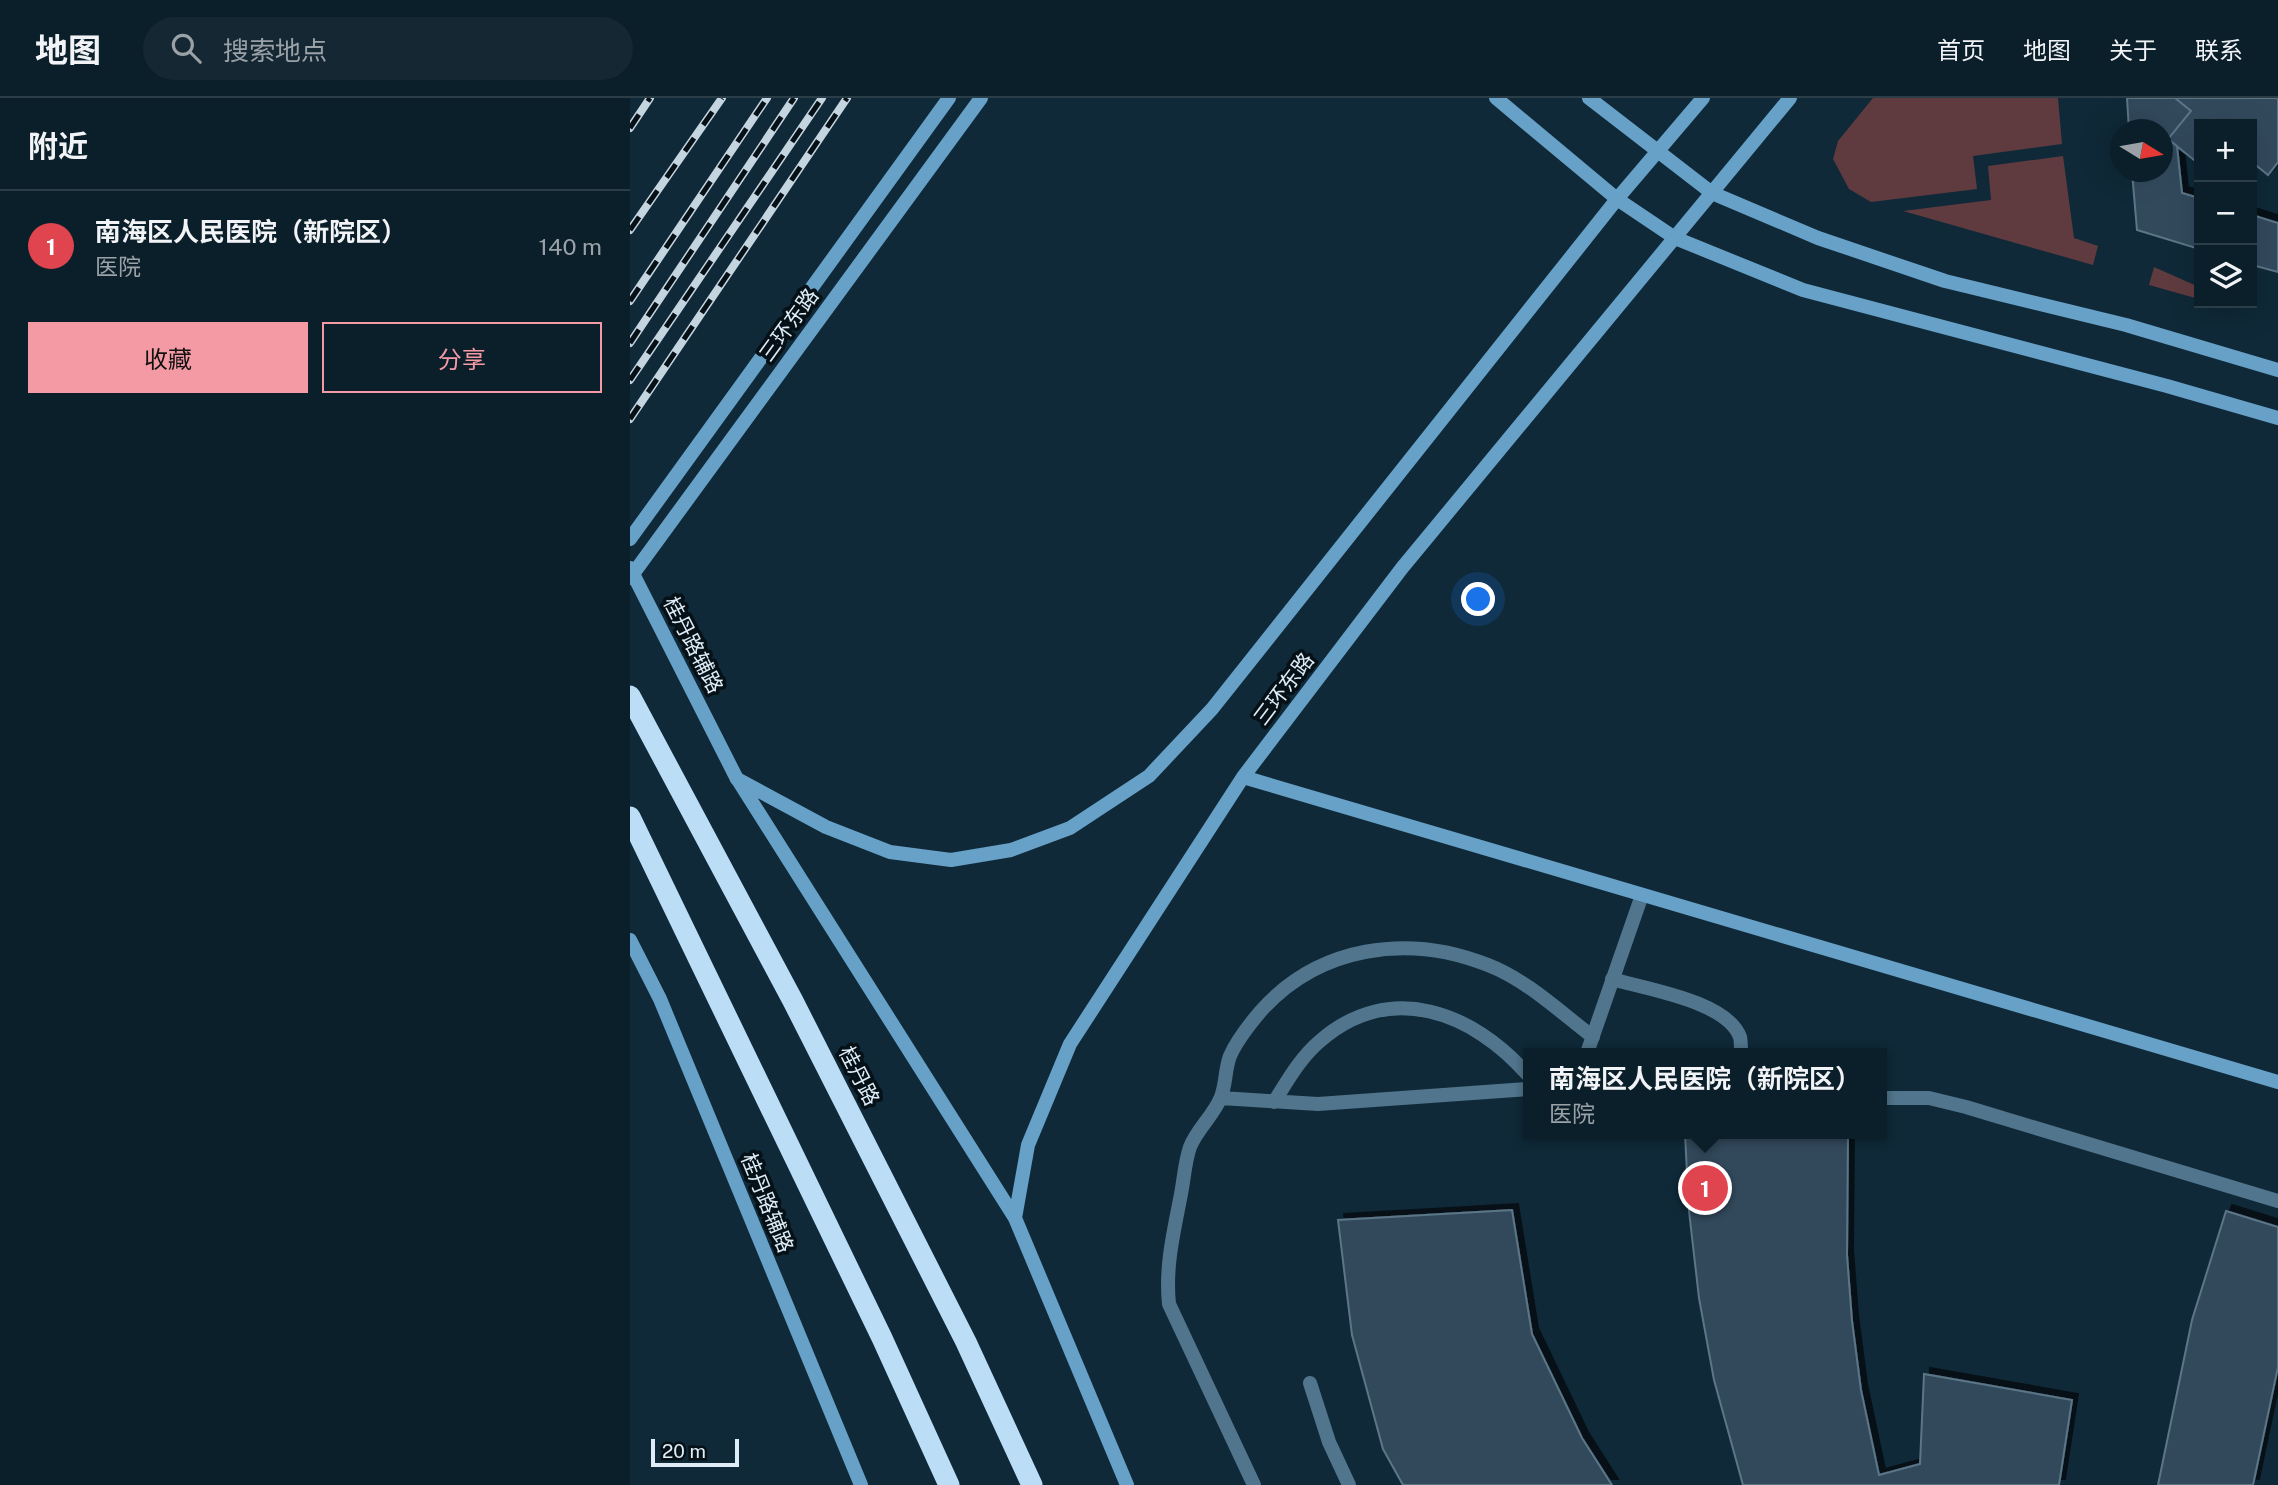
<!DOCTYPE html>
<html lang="zh">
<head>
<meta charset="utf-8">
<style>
  body { margin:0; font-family:"Public Sans","Noto Sans SC",sans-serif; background:#142732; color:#f1f3f6 }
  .controls { position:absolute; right:21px; top:21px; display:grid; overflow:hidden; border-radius:0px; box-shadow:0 7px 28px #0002 }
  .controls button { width:63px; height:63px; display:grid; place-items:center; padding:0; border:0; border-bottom:2px solid #2b3d47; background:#0b1f2a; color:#f1f3f6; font:35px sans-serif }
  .compass { position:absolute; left:1480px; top:21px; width:63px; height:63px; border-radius:50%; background:#0b1f2a; box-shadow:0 7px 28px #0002; rotate:101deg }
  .scale { position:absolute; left:21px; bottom:18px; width:88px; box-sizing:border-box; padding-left:7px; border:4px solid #deedf7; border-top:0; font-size:19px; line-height:24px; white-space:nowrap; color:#deedf7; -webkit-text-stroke:5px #061017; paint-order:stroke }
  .you { position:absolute; left:849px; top:502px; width:24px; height:24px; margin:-18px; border:5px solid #fff; border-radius:50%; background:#1a73e8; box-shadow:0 0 0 10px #1a73e833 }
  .badge { display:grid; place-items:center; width:46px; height:46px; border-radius:50%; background:#f49aa5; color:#fff; font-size:23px; font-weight:700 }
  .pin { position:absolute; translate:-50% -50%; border:4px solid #fff; box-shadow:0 2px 7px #0006 }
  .popup { position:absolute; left:893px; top:950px; width:364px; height:91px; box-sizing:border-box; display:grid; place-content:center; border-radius:0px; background:#0b1f2a; filter:drop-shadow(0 2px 5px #0005); font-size:23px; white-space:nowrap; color:#9aa2a8 }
  .popup b { font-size:26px; color:#f1f3f6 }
  .popup::after { content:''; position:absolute; left:50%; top:100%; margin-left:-14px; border:14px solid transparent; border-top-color:#0b1f2a }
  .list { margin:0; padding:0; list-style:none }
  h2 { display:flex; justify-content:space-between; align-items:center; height:91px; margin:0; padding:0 28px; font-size:30px }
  h2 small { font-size:23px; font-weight:400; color:#9aa2a8 }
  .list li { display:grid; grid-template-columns:46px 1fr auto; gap:21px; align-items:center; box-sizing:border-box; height:112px; padding:0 28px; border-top:2px solid #2b3d47 }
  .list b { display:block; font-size:26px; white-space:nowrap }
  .list p { margin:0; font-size:23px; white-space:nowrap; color:#9aa2a8 }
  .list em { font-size:23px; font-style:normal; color:#9aa2a8 }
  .actions { display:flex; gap:14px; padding:21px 28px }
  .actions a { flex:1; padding:16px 0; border:2px solid #f49aa5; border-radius:0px; text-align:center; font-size:24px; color:#f49aa5 }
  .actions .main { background:#f49aa5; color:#111 }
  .icon { flex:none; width:38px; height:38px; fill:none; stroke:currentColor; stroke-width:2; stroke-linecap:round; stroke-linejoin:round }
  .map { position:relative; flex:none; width:1648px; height:1387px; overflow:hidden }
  header { display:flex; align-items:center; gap:42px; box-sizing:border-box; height:98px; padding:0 35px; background:#0b1f2a; border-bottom:2px solid #2b3d47 }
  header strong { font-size:33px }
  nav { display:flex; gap:38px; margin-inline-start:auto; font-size:24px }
  .search { width:490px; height:63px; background:#142732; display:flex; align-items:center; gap:18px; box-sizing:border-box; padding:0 24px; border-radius:38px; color:#9aa2a8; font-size:26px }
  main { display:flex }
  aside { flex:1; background:#0b1f2a }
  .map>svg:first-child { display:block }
</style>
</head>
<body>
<header>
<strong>地图</strong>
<div class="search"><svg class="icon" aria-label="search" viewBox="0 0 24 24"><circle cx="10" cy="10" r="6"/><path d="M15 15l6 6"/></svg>搜索地点</div>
<nav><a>首页</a><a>地图</a><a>关于</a><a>联系</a></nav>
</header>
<main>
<aside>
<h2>附近<small></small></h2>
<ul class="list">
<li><span class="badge" style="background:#e0444e">1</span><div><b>南海区人民医院（新院区）</b><p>医院</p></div><em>140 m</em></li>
</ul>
<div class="actions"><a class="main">收藏</a><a>分享</a></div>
</aside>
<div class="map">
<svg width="1648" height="1387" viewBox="0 0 1648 1387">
  <defs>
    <filter id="shadow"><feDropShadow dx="6" dy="-6" stdDeviation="0" flood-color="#0009"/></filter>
  </defs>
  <rect width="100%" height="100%" fill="#0f2938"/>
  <path fill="#5f3b3f" d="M1243 0H1428L1432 46 1343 58 1347 91 1241 104 1219 91 1203 61 1208 43Z
    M1433 58 1444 140 1468 148 1463 167 1273 113 1361 102 1358 68Z
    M1524 169 1569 189V201L1519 187Z"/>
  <path fill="#304a5b" stroke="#5b7688" stroke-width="2" filter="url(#shadow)" d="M1497 0H1545L1561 13 1538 41 1547 48 1552 95 1569 100V151L1507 132 1502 74H1532V32H1499Z
    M1545 0H1648V64L1638 77 1622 64V26H1569V66L1538 41 1561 13Z
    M1622 117 1648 125V174L1622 167Z
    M1055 1036H1218L1217 1157 1222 1223 1231 1292 1249 1377 1290 1366 1294 1276 1442 1302 1429 1387H1113L1084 1282 1069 1200 1059 1113Z
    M882 1112 902 1236 952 1340 982 1387H773L753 1351 722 1237 708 1122Z
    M1596 1113 1648 1129V1269L1623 1387H1528L1562 1222Z"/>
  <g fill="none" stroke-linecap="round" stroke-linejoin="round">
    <path stroke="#51758c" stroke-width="14" d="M982 881C1015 891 1097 903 1110 939 1111 943 1111 950 1111 955
      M957 955 1012 797
      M591 1000 688 1006 898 991
      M1252 1000H1299L1336 1009 1648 1103
      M644 1004C658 982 670 960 690 943 760 882 843 914 898 977
      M680 1285 699 1344 719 1387
      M624 1387 539 1206C535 1168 544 1133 551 1096 554 1081 555 1063 560 1049 567 1031 584 1017 591 999 596 986 595 971 600 958 607 942 619 927 630 914 688 848 778 835 858 867 897 882 930 914 963 939"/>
    <path stroke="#67a1c7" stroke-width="14" d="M866 0 987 101 1045 140 1173 192 1537 288 1648 320
      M959 0 1082 95 1188 140 1315 183 1496 227 1648 272
      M0 441 319 0
      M0 480 351 0
      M613 679 1648 984
      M107 681 196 729 260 754 321 762 381 752 440 730 519 678 582 611 987 101 1073 0
      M108 682 385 1120 497 1387
      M0 842 30 901 231 1387
      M385 1120 398 1047 440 946 613 679 772 470 1160 0"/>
    <path stroke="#bbddf5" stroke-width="21" d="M0 598 163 903 336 1244 402 1387
      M0 719 252 1240 319 1387"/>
    <defs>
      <path id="rail" d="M0 30 20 0
        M0 132 92 0
        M0 203 137 0
        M0 245 164 0
        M0 282 192 0
        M0 321 217 0"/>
    </defs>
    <use href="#rail" stroke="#c5d5e0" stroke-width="8"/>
    <use href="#rail" stroke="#061017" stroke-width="5" stroke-dasharray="16" stroke-linecap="butt"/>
    <path stroke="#67a1c7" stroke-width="14" d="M0 470 107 681"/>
  </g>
  <g text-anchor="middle" stroke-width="7" stroke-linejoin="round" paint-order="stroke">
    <g font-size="21" fill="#deedf7" stroke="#061017">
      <text transform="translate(159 227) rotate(-54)" y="7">三环东路</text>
      <text transform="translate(63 547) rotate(63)" y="7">桂丹路辅路</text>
      <text transform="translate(654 591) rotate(-53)" y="7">三环东路</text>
      <text transform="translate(229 978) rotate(63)" y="7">桂丹路</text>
      <text transform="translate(137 1105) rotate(68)" y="7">桂丹路辅路</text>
    </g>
  </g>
</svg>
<div class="controls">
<button>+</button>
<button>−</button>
<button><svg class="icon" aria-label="layers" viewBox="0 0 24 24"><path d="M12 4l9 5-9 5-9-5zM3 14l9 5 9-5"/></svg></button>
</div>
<svg class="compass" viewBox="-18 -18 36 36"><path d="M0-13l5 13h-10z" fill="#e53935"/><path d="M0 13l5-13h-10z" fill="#9aa2a8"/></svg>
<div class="scale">20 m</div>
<div class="you"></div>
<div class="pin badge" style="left:1075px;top:1090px;background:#e0444e">1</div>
<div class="popup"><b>南海区人民医院（新院区）</b>医院</div>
</div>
</main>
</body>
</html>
